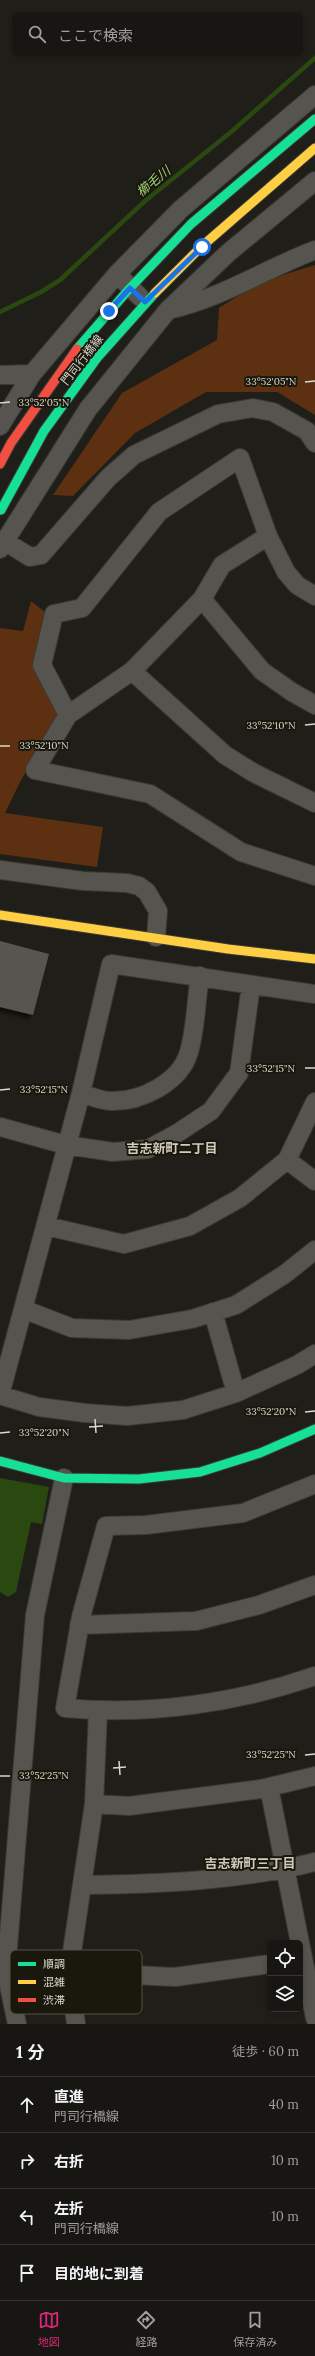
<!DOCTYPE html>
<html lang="ja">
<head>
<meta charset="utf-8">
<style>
  body { margin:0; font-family:Lora,"Noto Sans JP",serif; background:#211f1b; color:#f1f3f6 }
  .controls { position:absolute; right:12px; bottom:12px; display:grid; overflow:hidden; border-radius:6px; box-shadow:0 2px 6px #0003 }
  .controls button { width:36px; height:36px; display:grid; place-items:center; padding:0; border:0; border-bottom:1px solid #363532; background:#181612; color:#f1f3f6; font:20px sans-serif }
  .stop { position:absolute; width:12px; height:12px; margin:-9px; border:3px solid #1a73e8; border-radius:50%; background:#fff }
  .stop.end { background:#1a73e8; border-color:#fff; box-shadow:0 1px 4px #0008 }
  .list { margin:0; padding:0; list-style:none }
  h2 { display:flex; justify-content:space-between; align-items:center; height:52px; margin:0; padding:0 16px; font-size:17px }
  h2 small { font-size:13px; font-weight:400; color:#9f9f9f }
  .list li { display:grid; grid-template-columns:26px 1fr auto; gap:12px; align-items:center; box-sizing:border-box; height:56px; padding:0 16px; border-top:1px solid #363532 }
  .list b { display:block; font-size:15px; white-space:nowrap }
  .list p { margin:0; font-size:13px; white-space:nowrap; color:#9f9f9f }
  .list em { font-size:13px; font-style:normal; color:#9f9f9f }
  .icon { flex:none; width:22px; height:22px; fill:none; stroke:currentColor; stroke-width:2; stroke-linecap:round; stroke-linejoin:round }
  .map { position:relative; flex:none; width:315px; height:2024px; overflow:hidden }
  .search { position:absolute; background:#181612; box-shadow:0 2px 6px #0003; left:12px; right:12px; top:12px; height:44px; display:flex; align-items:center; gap:10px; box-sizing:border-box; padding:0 14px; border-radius:6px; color:#9f9f9f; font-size:15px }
  .sheet { height:276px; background:#181612 }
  nav { display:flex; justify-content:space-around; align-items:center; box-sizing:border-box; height:56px; border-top:1px solid #363532; background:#181612; font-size:11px; color:#9f9f9f }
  nav a { display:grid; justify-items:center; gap:2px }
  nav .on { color:#db2777 }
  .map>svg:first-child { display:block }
</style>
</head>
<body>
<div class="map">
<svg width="315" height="2024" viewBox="0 0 315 2024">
  <defs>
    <filter id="shadow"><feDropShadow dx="-3.5" dy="3.5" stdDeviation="2" flood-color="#0009"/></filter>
  </defs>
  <rect width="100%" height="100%" fill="#201e18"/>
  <path fill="#5c3011" d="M315 265V415L277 392H206L135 433 73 496 53 495 122 393 217 340 219 308 260 282Z
    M31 601 46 613 34 667 58 708 59 719 21 780 5 813 103 827 97 867 0 854V628L23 631Z"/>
  <path fill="#294910" d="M0 1478 49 1487 42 1524 31 1522 16 1592 8 1597 0 1592Z"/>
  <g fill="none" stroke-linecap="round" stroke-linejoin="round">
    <path stroke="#294910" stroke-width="4.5" d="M0 312 41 292 60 280 145 201 231 132 315 58"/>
  </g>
  <path fill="#575450" filter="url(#shadow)" d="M0 941 49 954 33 1015 0 1007Z"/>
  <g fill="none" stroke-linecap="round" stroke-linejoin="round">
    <defs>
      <path id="street" d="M117 274 181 209 315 95
        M168 310C220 299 265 269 315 250
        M0 375 32 374
        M0 426 32 374 117 274 140 297
        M6 542 30 557 41 555 108 478 134 455 218 414 253 408 273 412 307 431 315 443
        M0 549 88 409 168 310 228 253 315 181
        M315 596 297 585 286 572 268 536 222 565 202 599 132 671 68 715 35 770 150 794 241 852 315 876
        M202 599 262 671 292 692 315 705
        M132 671 225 755 254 773 315 803
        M68 715 42 665 54 614 82 608 159 512 240 458 268 536
        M0 870 83 881 127 883 139 886 147 892 158 911 156 937
        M81 1093C90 1096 101 1101 111 1101 140 1102 180 1083 189 1052 196 1028 196 1000 200 976
        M0 1127 66 1145 113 1152 148 1149 176 1134 211 1111 239 1073 251 985
        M287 1160 315 1181
        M46 1226 124 1244 190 1226 240 1198 287 1160 315 1102
        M23 1309 72 1328 129 1330 192 1319 236 1305 285 1274 315 1250
        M213 1312 236 1393
        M0 1395 81 1093 111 964 315 994
        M0 1395 39 1407 85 1413 127 1416 183 1410 236 1393 297 1365 315 1354
        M315 1484 243 1513 146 1525 106 1526 81 1617 65 1708C147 1716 237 1703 315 1676
        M79 1625 196 1621 259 1605 315 1585
        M269 1787 300 1943
        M94 1804 129 1806 261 1789 315 1776
        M82 1885C160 1884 239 1881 315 1862
        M300 1943 315 2018
        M69 1972 175 1977 270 1964
        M17 2024 6 1972 35 1615 64 1478
        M76 2024 69 1972 94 1804 98 1711"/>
      <path id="fast" d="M77 349 130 288 191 224 315 119
        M1 510 44 431 97 358 155 293
        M0 1461 64 1478 139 1479 200 1472 260 1453 315 1429"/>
      <path id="slow" d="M155 293 201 247 315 148
        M0 915 228 949 315 959"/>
      <path id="jam" d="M0 464 11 443 77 349"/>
    </defs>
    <use href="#street" stroke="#3c3a35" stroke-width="20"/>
    <use href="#fast" stroke="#3c3a35" stroke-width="11"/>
    <use href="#slow" stroke="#3c3a35" stroke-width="11"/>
    <use href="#jam" stroke="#3c3a35" stroke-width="11"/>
    <use href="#street" stroke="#56544f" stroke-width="18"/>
    <use href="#fast" stroke="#16e098" stroke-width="9"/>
    <use href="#slow" stroke="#ffcf43" stroke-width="9"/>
    <use href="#jam" stroke="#f24e42" stroke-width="9"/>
  </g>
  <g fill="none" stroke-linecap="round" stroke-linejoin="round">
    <path stroke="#1a73e8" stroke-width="5" d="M109 311 130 288 145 302 202 247"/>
  </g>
  <path fill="none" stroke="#dad8d1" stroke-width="1.5" d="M305 382 315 381M0 403 10 402M305 725 315 724M0 746H10M305 1068H315M0 1090 10 1089M305 1412 315 1411M95 1419 96 1433M89 1427 103 1426M0 1433 10 1432M305 1755 315 1754M119 1761 120 1775M113 1768 126 1767M0 1776H10"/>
  <g text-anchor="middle" stroke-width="4" stroke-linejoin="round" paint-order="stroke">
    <g font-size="12" fill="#dad8d1" stroke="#1a170c">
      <text transform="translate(82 360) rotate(-52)" y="4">門司行橋線</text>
    </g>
    <g font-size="13" font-style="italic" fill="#9bd17c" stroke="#1a170c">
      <text transform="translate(153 181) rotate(-39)" y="5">櫛毛川</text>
    </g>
    <g font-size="13" font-weight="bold" fill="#d0cbbd" stroke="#1a170c">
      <text x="172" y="1153">吉志新町二丁目</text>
      <text x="250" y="1868">吉志新町三丁目</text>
    </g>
  </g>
  <rect x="10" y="1950" width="132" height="64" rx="6" fill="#1a170c" stroke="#545147" stroke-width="1"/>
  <rect x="18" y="1962" width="18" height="4" fill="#16e098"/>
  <rect x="18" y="1980" width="18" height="4" fill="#ffcf43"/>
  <rect x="18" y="1998" width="18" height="4" fill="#f24e42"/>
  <g font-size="11" fill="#dad8d1">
    <text x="43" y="1968">順調</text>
    <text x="43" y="1986">混雑</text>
    <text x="43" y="2004">渋滞</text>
  </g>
  <g font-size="10" text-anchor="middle" fill="#dad8d1" stroke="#1a170c" stroke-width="4" stroke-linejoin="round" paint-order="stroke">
    <text x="271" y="385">33°52'05"N</text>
    <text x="44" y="406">33°52'05"N</text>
    <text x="271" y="729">33°52'10"N</text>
    <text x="44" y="749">33°52'10"N</text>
    <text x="271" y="1072">33°52'15"N</text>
    <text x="44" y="1093">33°52'15"N</text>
    <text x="271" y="1415">33°52'20"N</text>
    <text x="44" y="1436">33°52'20"N</text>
    <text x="271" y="1758">33°52'25"N</text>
    <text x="44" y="1779">33°52'25"N</text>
  </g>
</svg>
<div class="controls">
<button><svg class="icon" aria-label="locate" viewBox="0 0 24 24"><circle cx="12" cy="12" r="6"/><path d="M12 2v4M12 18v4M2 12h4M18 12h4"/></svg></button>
<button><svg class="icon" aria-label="layers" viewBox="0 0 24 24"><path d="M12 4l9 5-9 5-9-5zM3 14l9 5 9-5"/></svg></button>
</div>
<div class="stop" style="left:202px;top:247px"></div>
<div class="stop end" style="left:109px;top:311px"></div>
<div class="search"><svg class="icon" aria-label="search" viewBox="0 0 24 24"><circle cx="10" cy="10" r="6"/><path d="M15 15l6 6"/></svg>ここで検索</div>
</div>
<section class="sheet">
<h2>1 分<small>徒歩 · 60 m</small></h2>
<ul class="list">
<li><svg class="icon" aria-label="ahead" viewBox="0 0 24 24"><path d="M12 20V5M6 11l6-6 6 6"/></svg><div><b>直進</b><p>門司行橋線</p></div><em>40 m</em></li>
<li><svg class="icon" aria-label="right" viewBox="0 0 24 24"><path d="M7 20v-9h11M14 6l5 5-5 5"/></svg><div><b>右折</b></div><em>10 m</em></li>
<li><svg class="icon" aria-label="left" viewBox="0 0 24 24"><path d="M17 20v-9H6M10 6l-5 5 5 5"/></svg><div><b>左折</b><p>門司行橋線</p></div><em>10 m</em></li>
<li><svg class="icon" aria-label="arrive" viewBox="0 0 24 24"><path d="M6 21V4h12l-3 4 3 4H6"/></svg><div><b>目的地に到着</b></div></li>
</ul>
</section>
<nav>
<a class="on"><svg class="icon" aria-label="map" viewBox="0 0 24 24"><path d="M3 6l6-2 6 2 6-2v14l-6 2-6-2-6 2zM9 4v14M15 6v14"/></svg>地図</a>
<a><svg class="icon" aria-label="directions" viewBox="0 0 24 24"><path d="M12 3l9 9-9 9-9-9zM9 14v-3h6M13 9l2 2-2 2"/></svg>経路</a>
<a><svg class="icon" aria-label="saved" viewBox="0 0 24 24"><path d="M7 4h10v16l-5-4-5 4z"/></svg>保存済み</a>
</nav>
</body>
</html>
